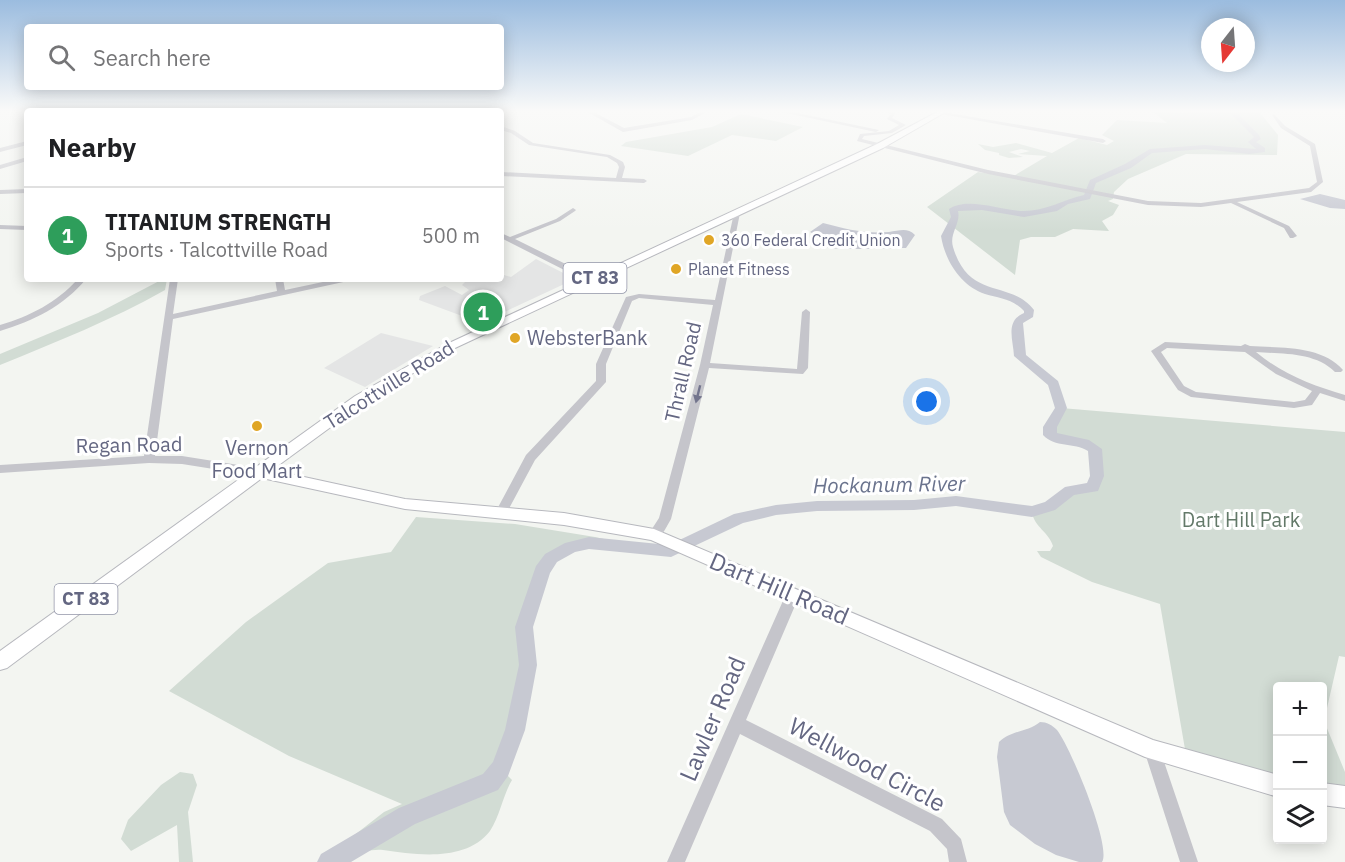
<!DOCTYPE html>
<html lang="en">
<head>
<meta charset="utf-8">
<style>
  body { margin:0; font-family:"IBM Plex Sans",sans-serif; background:#f6f6f6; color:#202124 }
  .controls { position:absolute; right:18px; bottom:18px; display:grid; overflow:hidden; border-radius:6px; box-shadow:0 3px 15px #0003 }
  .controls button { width:54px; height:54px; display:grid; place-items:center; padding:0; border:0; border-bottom:2px solid #e0e0e0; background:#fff; color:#202124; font:30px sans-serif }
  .compass { position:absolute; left:1201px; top:18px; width:54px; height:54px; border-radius:50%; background:#fff; box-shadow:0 3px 15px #0003; rotate:197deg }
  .you { position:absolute; left:927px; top:402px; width:21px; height:21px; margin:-15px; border:4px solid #fff; border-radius:50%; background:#1a73e8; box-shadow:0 0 0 9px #1a73e833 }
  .badge { display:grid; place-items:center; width:39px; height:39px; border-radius:50%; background:#765d25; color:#fff; font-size:20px; font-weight:700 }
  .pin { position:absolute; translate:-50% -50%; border:3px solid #fff; box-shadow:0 2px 6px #0006 }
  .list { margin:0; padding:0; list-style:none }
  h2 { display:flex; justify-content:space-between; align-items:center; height:78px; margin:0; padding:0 24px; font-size:26px }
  h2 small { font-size:20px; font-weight:400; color:#757577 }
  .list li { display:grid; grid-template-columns:39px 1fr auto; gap:18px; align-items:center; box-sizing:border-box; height:96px; padding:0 24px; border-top:2px solid #e0e0e0 }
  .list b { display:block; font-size:22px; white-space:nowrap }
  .list p { margin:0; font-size:20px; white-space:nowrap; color:#757577 }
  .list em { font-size:20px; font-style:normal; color:#757577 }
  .icon { flex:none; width:33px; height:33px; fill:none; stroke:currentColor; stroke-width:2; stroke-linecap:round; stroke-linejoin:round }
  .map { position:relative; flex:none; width:1345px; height:862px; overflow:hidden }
  .search { position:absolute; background:#fff; box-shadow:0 3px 15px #0003; left:24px; top:24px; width:480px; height:66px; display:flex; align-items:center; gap:15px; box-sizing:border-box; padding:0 21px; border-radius:6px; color:#757577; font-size:22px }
  .panel { position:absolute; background:#fff; box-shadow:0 3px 15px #0003; left:24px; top:108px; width:480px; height:174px; border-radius:6px }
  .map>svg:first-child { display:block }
</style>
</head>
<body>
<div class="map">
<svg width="1345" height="862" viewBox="0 0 1345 862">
  <rect width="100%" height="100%" fill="#f3f5f1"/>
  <path fill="#e4e5e5" d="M536 259 575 279 481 323 419 300 420 296 445 286 462 295 469 290 462 285 467 280 501 279V274L511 277Z
    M381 333 433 346 365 387 324 368Z"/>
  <path fill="#d2dcd4" d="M1185 110H1258L1278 135 1277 155 1186 154 1128 179 1114 192 1113 199 1108 201 1119 205 1113 215 1102 221 1109 231 1073 229 1055 237H1031L1020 240 1015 275 927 207 978 172 1012 177 1047 156 1018 154 1030 151 1021 149 1009 152 1023 157 1009 158 999 155V153L985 150 978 144 993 147 1016 143 1052 153 1079 138 1107 145 1114 141 1102 135 1117 120 1167 123 1153 112 1187 113Z
    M741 114 803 127 776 141 732 135 688 156 621 146 626 142 712 127Z
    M163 279H167L165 290C112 320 56 342 0 365V354L98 313Z
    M1061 408 1345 432V657L1339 656 1324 721 1345 772V786L1323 784 1322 686H1278L1277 777 1186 755 1160 604 1092 582 1041 557 1037 551H1050L1053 546C1049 532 1034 527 1032 512 1051 508 1054 497 1069 491 1079 487 1089 491 1096 483L1094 447C1080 438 1062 445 1050 434V427Z
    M416 517 515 524 595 537 640 547 584 543 554 556 545 563 524 627 528 659 526 678 515 730 501 769 512 780C503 795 500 816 490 831 466 862 417 855 383 850 373 849 361 852 350 853L341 862H320L384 812 402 804 289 756 169 691 246 622 328 563 391 552Z
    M180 772 193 774 197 785 188 812 193 862H179L177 825 131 851 121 839 128 820 161 785Z"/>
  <path fill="#c7c9d2" d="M1320 194 1345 200V209L1330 208 1300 199Z
    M823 223C845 229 866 234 889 232 899 231 907 227 915 235L906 248C894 248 832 251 826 247L830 242 810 232Z
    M1040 722C1047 722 1052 725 1057 730 1070 746 1112 847 1102 862H1079L1056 855 1035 844 1010 825 1004 812 997 757 999 742C1012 730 1028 732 1040 722Z"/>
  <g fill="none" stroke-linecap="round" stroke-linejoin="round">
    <path fill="#c7c9d2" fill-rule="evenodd" d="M1227 110H1234L1259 135 1261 139 1256 142 1265 148V152L1249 154 1205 149 1152 153 1131 168 1096 183 1090 199 1068 204 1057 211 1024 217 982 210 958 211C961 224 949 233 953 247 969 301 1010 279 1034 310L1033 317 1023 323 1026 355 1058 381 1067 408 1057 427V433L1089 440 1102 449 1104 476 1098 491 1074 495 1055 510 1032 517 956 506 914 510 817 511 776 515 743 523 671 557 589 549 575 552 557 562 550 573 533 627 537 665 525 730 508 776 498 790 415 824 351 862H317L321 854 399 808 483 774 493 762 505 730 519 665 515 627 536 566 545 554 565 543 589 537 669 545 734 514 776 505 817 501 914 500 956 496 1032 506 1045 502 1065 487 1087 483 1090 476 1088 451C1074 442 1055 448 1043 435V427L1055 408 1048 385 1014 356C1013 339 1005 321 1024 313V311C1013 299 999 298 985 294 961 286 945 261 941 236L951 217 949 209C968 196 1002 211 1024 211 1045 211 1063 200 1084 195L1090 180 1125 164 1150 149 1205 145 1256 149 1248 142 1254 137Z"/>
    <defs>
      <path id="major" d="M941 110H949L883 148 455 348 365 402 272 470 405 499 564 513 654 529 1153 740 1278 775V797L1145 757 651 540 564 525 405 509 262 478 7 668 0 670V651L355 396 447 344 877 144Z
        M1322 783 1345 786V808L1322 805Z"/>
    </defs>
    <use href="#major" stroke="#b7b8be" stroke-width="2"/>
    <path fill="#c5c5cb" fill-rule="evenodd" d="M120 110H124V111H120Z
      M485 110H489V111H485Z
      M584 110H590L624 128 691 117 704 110H710L692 120 623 132Z
      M772 110H783L879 130 876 132Z
      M879 110 896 112 892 118 906 125 892 133 864 136 862 139 988 170 1148 201 1201 203 1309 188 1317 182 1310 146 1281 128 1272 115 1274 114 1285 126 1315 144 1323 182 1311 192 1237 202 1289 226 1297 236 1293 238H1290L1284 228 1231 203 1201 207 1148 205 988 174 857 141 860 134 889 131 899 125 887 119 891 114Z
      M943 112 1103 139 1106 141 1103 143 941 114Z
      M501 126 515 131 533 143 610 155 623 162 625 167 622 178 644 179 647 181 644 183 501 176V172L616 178 619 167 617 163 607 157 529 145 511 133 501 130Z
      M27 141V145L0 152V148Z
      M27 157V161L0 169V165Z
      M27 189V193L0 194V190Z
      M573 208 576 210 575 211 560 221 515 239 594 278V282H588L501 238V233L510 237 556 219Z
      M737 211 740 213 710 363 797 369 802 312 806 309 810 312 808 368 803 374 709 368 671 519C666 527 661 542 650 538L648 535 659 518 700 365 713 305 639 298 632 301 606 364V382L535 460 505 516H497L495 513 526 455 596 381V364L626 297 639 294 715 300 734 213Z
      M0 225 27 226V230L0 229Z
      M78 279H86C64 306 33 321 0 331V325C30 316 56 303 78 279Z
      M170 279H178L173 314 277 291 275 279H283L285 290 337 279H352L348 281 173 319 155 456H182L258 468 264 472 262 475 258 476 182 464 149 463 0 473V465L144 456Z
      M1165 342 1241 346 1245 344 1250 346C1280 348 1322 345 1343 370L1341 372H1335C1315 352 1283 354 1256 352 1282 374 1313 386 1345 395V401L1320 393 1312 405 1294 408 1191 397 1178 390 1151 351ZM1167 348 1245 352 1276 374 1312 391 1305 400 1294 402 1196 392 1184 386 1161 352Z
      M793 589 798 590 800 594 746 720 942 819 961 839 967 862H949L947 849 930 831 740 734 685 862H667L786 594 788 590Z
      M1152 742 1158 745 1160 750 1198 862H1180L1144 750 1146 745Z"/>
    <use href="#major" fill="#fff" fill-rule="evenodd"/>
  </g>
  <defs><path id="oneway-solid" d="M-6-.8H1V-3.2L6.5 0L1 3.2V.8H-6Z" transform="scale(1.5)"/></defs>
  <use fill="#73758d" href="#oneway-solid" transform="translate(698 394) rotate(104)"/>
  <linearGradient id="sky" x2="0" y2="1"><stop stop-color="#9bbcdf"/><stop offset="0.48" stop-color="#fafaf9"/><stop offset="1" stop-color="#fafaf9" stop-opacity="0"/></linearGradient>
  <rect width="1345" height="231" fill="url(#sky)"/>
  <g fill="#e0a626" stroke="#fff" stroke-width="2">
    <circle cx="709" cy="240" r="6"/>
    <circle cx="676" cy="269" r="6"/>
    <circle cx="515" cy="338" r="6"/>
    <circle cx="257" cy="426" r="6"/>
  </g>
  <g text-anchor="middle" stroke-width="6" stroke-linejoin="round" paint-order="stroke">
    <g font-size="16" fill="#646782" stroke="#fff" text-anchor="start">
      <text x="721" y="246">360 Federal Credit Union</text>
      <text x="688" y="275">Planet Fitness</text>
    </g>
    <g fill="#fff" stroke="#9295a8" stroke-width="1.5">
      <rect x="563.5" y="263" width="63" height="30" rx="4.5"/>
      <rect x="54.5" y="584" width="63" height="30" rx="4.5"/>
    </g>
    <g font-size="18" font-weight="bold" fill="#646782">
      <text x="595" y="284">CT 83</text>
      <text x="86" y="605">CT 83</text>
    </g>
    <g font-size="20" fill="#646782" stroke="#fff" text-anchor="start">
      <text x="527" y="345">WebsterBank</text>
      <text x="257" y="455" text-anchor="middle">Vernon<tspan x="257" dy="23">Food Mart</tspan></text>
    </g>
    <g font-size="20" fill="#646782" stroke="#fff">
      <text transform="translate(683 372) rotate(-77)" y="7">Thrall Road</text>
      <text transform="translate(389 385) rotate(-32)" y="7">Talcottville Road</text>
      <text transform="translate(129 445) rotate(-1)" y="7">Regan Road</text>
    </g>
    <g font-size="20" fill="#637969" stroke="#fff">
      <text x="1241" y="527">Dart Hill Park</text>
    </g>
    <g font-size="21" font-style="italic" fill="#6a738d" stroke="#fff">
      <text transform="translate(889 485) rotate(-1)" y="7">Hockanum River</text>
    </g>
    <g font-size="24" fill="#646782" stroke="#fff">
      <text transform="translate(779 589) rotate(23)" y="8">Dart Hill Road</text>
      <text transform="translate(713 719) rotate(-67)" y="8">Lawler Road</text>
      <text transform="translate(867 765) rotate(28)" y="8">Wellwood Circle</text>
    </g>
  </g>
</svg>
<div class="controls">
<button>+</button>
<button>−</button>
<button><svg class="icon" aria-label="layers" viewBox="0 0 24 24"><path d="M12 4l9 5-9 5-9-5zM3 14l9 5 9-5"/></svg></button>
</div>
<svg class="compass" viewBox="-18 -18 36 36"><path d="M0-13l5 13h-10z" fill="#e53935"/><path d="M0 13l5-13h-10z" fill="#757577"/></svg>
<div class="you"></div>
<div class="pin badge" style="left:483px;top:312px;background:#2e9e5b">1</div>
<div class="search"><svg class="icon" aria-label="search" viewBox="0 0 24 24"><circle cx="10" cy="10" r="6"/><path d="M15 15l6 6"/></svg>Search here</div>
<section class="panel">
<h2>Nearby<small></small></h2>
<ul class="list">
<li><span class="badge" style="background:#2e9e5b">1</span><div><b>TITANIUM STRENGTH</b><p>Sports · Talcottville Road</p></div><em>500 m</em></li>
</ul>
</section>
</div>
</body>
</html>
